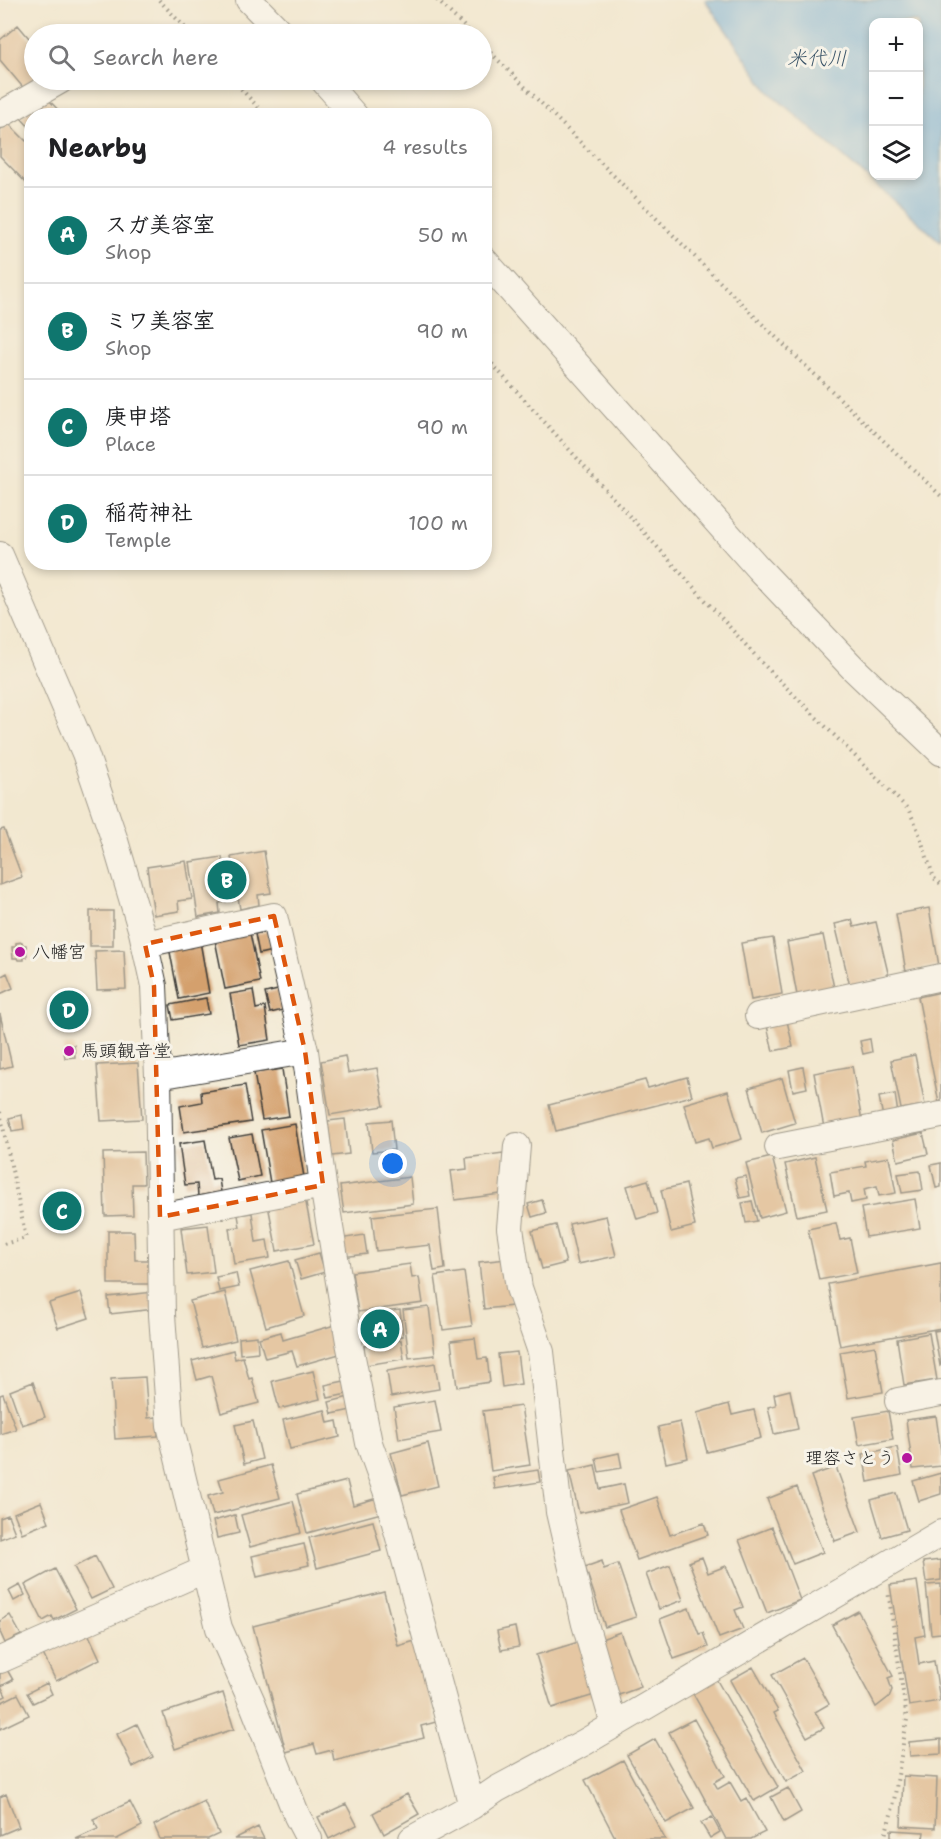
<!DOCTYPE html>
<html lang="en">
<head>
<meta charset="utf-8">
<style>
  body { margin:0; font-family:"Shantell Sans","Klee One",sans-serif; background:#f6f6f6; color:#202124 }
  .controls { position:absolute; right:18px; top:18px; display:grid; overflow:hidden; border-radius:12px; box-shadow:0 3px 9px #0003 }
  .controls button { width:54px; height:54px; display:grid; place-items:center; padding:0; border:0; border-bottom:2px solid #e0e0e0; background:#fff; color:#202124; font:30px sans-serif }
  .you { position:absolute; left:393px; top:1164px; width:21px; height:21px; margin:-15px; border:4px solid #fff; border-radius:50%; background:#1a73e8; box-shadow:0 0 0 9px #1a73e833 }
  .badge { display:grid; place-items:center; width:39px; height:39px; border-radius:50%; background:#0f766e; color:#fff; font-size:20px; font-weight:700 }
  .pin { position:absolute; translate:-50% -50%; border:3px solid #fff; box-shadow:0 2px 6px #0006 }
  .list { margin:0; padding:0; list-style:none }
  h2 { display:flex; justify-content:space-between; align-items:center; height:78px; margin:0; padding:0 24px; font-size:26px }
  h2 small { font-size:20px; font-weight:400; color:#757577 }
  .list li { display:grid; grid-template-columns:39px 1fr auto; gap:18px; align-items:center; box-sizing:border-box; height:96px; padding:0 24px; border-top:2px solid #e0e0e0 }
  .list b { display:block; font-size:22px; white-space:nowrap }
  .list p { margin:0; font-size:20px; white-space:nowrap; color:#757577 }
  .list em { font-size:20px; font-style:normal; color:#757577 }
  .icon { flex:none; width:33px; height:33px; fill:none; stroke:currentColor; stroke-width:2; stroke-linecap:round; stroke-linejoin:round }
  .map { position:relative; flex:none; width:941px; height:1839px; overflow:hidden }
  .search { position:absolute; background:#fff; box-shadow:0 3px 9px #0003; left:24px; top:24px; width:468px; height:66px; display:flex; align-items:center; gap:15px; box-sizing:border-box; padding:0 21px; border-radius:33px; color:#757577; font-size:22px }
  .panel { position:absolute; background:#fff; box-shadow:0 3px 9px #0003; left:24px; top:108px; width:468px; height:462px; border-radius:24px }
  .map>svg:first-child { display:block }
</style>
</head>
<body>
<div class="map">
<svg width="941" height="1839" viewBox="0 0 941 1839">
  <rect width="100%" height="100%" fill="#f7f3e8"/>
  <filter id="ink" filterUnits="userSpaceOnUse"><feTurbulence type="fractalNoise" baseFrequency=".0167" numOctaves="2"/><feDisplacementMap in="SourceGraphic" scale="12" xChannelSelector="R" yChannelSelector="G"/><feConvolveMatrix kernelMatrix="1 2 1 2 8 2 1 2 1" color-interpolation-filters="sRGB"/></filter>
  <filter id="wash" filterUnits="userSpaceOnUse"><feTurbulence type="fractalNoise" baseFrequency=".008" numOctaves="4" result="noise"/><feDisplacementMap in="SourceGraphic" scale="24" xChannelSelector="R" yChannelSelector="G"/><feGaussianBlur stdDeviation="1.35" result="paint"/><feColorMatrix in="noise" values="0 0 0 0 0 0 0 0 0 0 0 0 0 0 0 0 0 1.4 0 .05"/><feComposite in="paint" operator="in"/></filter>
  <g filter="url(#wash)">
    <rect width="100%" height="100%" fill="#f2e8d0"/>
    <path fill="#66a9db" stroke="#41627c" stroke-width="1.5" fill-rule="evenodd" d="M705 0H941V242L768 91ZM874 22H918V176H874Z"/>
    <g id="blocks">
      <path fill="#d4a06d" d="M18 25 34 44V80H40L26 91 0 60V40Z
        M44 95 64 116H32V130L21 118Z
        M8 123 26 141 32 136V189L0 156V130Z
        M4 829 22 877 0 885V830Z
        M264 851 271 893 258 895 259 905 240 909 231 857Z
        M222 857 229 901 219 903 220 913 198 917 190 862Z
        M186 861 192 899 178 901 179 911 154 915 147 867Z
        M929 908 939 966 906 972 896 914Z
        M90 911H113V946H90Z
        M852 920 854 927 876 922 889 977 850 986 835 924Z
        M267 931 272 951 259 954 255 934Z
        M250 933 260 982 225 989 215 940Z
        M823 935 834 988 797 995 787 942Z
        M773 938 782 994 751 1000 741 943Z
        M200 941 209 993 179 999 169 947Z
        M22 942 23 945H26L27 957H24V960H18L17 958H13L12 947H16V943Z
        M124 950 126 989 97 990 95 951Z
        M7 973 13 988 0 994V977Z
        M253 990 256 1009 265 1007 270 1040 239 1045 230 994Z
        M278 990 283 1010 270 1013 265 993Z
        M941 992V1108H940L918 997Z
        M206 998 209 1014 173 1020 170 1005Z
        M0 1014 12 1066 0 1069Z
        M787 1021 793 1047 773 1051 767 1026Z
        M870 1039 872 1052 863 1054 860 1041Z
        M74 1045 75 1057 65 1058 63 1046Z
        M915 1055 925 1105 901 1109 891 1060Z
        M345 1056 348 1073 377 1068 384 1106 330 1115 321 1061Z
        M138 1063 142 1119 101 1121 97 1065Z
        M852 1066 862 1121 824 1128 814 1073Z
        M803 1067 807 1088 793 1091 789 1070Z
        M282 1069 289 1116 262 1120 254 1073Z
        M687 1077 692 1096 556 1131 549 1105 645 1080 648 1088Z
        M782 1078 795 1123 762 1133 749 1088Z
        M245 1085 251 1122 184 1132 180 1106 202 1102 201 1092Z
        M728 1091 742 1139 712 1148 709 1138 695 1142 684 1104Z
        M895 1094 898 1114 883 1117 879 1097Z
        M22 1115 24 1129 12 1131 9 1118Z
        M345 1119 349 1154 332 1156 328 1121Z
        M391 1120 394 1150 372 1152 369 1122Z
        M295 1124 304 1177 270 1183 261 1130Z
        M923 1133 928 1154 898 1161 893 1140Z
        M252 1134 260 1176 238 1181 229 1138Z
        M205 1140 212 1180 219 1179 221 1192 198 1196 197 1184 185 1185 179 1144Z
        M143 1152 144 1184H132L133 1215 105 1216 103 1153Z
        M503 1153 508 1193 455 1200 451 1171 467 1169 466 1158Z
        M772 1157 786 1211 760 1218 746 1163Z
        M815 1157 827 1210 797 1216 785 1164Z
        M889 1157 896 1193 879 1196 877 1186 864 1189 866 1200 851 1203 849 1193 834 1196 830 1172 866 1166 865 1161Z
        M941 1163V1187L936 1188 931 1165Z
        M920 1171 923 1190 902 1193 898 1174Z
        M746 1176 750 1196 740 1198 735 1178Z
        M410 1177 413 1204 344 1213 340 1186Z
        M648 1180 657 1213 637 1219 627 1186Z
        M686 1184 695 1226 671 1232 661 1190Z
        M305 1198 314 1244 277 1251 268 1205Z
        M915 1199 920 1228 866 1237 861 1208Z
        M542 1200 546 1213 532 1217 528 1204Z
        M752 1201 757 1221 746 1223 742 1203Z
        M438 1209 445 1269 434 1271 430 1245 376 1251 372 1216Z
        M252 1213 256 1242 267 1240 270 1258 234 1264 229 1228 240 1227 238 1215Z
        M606 1216 616 1256 578 1264 569 1224Z
        M836 1223 840 1240 850 1238 857 1273 819 1280 808 1229Z
        M208 1225 214 1272 187 1275 181 1228Z
        M556 1225 566 1263 542 1269 532 1231Z
        M108 1231H134L135 1260H153V1284H108Z
        M364 1235 367 1254 342 1257 339 1239Z
        M319 1253 325 1272 301 1279 295 1260Z
        M507 1259 512 1306 484 1309 479 1262Z
        M289 1261 304 1316 266 1327 250 1271Z
        M941 1263V1328L840 1346 828 1284Z
        M410 1264 412 1278 419 1277 423 1303 358 1312 352 1272Z
        M464 1272 472 1326 443 1330 435 1276Z
        M236 1273 239 1287 219 1291 216 1277Z
        M154 1292 155 1309 110 1314 108 1297Z
        M225 1292 236 1340 202 1348 190 1301Z
        M81 1293 89 1318 58 1328 49 1303Z
        M429 1307 435 1355 409 1358 403 1310Z
        M400 1310 403 1336 360 1341 357 1323 373 1321 372 1313Z
        M335 1325 343 1353 297 1366 292 1351 265 1358 259 1338 281 1332 283 1340Z
        M941 1330V1365L940 1366 934 1331Z
        M929 1333 937 1380 904 1385 897 1339Z
        M257 1336 258 1352 240 1354 239 1338Z
        M475 1338 478 1359 487 1358 490 1382 457 1387 451 1341Z
        M401 1340 404 1359 366 1365 364 1346Z
        M875 1346 883 1392 848 1398 840 1352Z
        M233 1350 235 1359 243 1357 249 1379 252 1378 259 1403 221 1413 211 1376 197 1380 192 1361Z
        M517 1352 521 1384 502 1387 498 1354Z
        M435 1363 439 1389 391 1397 387 1371Z
        M313 1371 320 1399 279 1409 272 1381Z
        M145 1377 148 1418 157 1417 158 1436 115 1439 111 1379Z
        M349 1380 352 1393 328 1398 325 1385Z
        M33 1382 45 1417 22 1425 10 1391Z
        M790 1390 798 1429 774 1434 768 1407 776 1405 774 1394Z
        M3 1394 16 1429 0 1434V1395Z
        M353 1396 356 1409 332 1414 329 1402Z
        M435 1400 441 1432 399 1439 394 1407Z
        M729 1404 732 1415 754 1410 761 1438 707 1452 697 1413Z
        M521 1406 530 1465 491 1471 483 1411Z
        M325 1410 328 1423 337 1421 340 1437 290 1449 283 1420Z
        M888 1411 893 1439 859 1445 854 1417Z
        M936 1416 941 1451V1466L913 1469 906 1420Z
        M253 1421 262 1459 244 1464 235 1425Z
        M680 1422 688 1458 666 1463 658 1427Z
        M428 1443 438 1486 402 1495 391 1453Z
        M897 1447 902 1475 868 1482 863 1454Z
        M619 1453 622 1468 599 1472 596 1458Z
        M271 1465 280 1498 213 1515 208 1496 223 1492 219 1479Z
        M595 1465 600 1489 624 1484 628 1503 579 1513 569 1471Z
        M836 1467 860 1532 835 1541 811 1476Z
        M538 1470 540 1482 495 1489 493 1477Z
        M941 1473V1494L919 1501 913 1481Z
        M347 1481 353 1505 381 1497 385 1512 307 1533 297 1494Z
        M797 1487 823 1552 793 1564 767 1499Z
        M896 1493 907 1530 882 1537 871 1500Z
        M657 1497 670 1535 704 1523 708 1535 637 1560 619 1510Z
        M293 1501 301 1533 250 1547 241 1515Z
        M41 1502 49 1522 22 1533 14 1513Z
        M8 1515 15 1533 0 1539V1518Z
        M235 1515 239 1533 217 1538 213 1521Z
        M373 1521 381 1551 317 1568 309 1538Z
        M772 1527 800 1600 767 1613 739 1540Z
        M304 1544 309 1565 257 1577 252 1556Z
        M95 1556 112 1589 91 1599 74 1567Z
        M702 1557 708 1573 726 1566 743 1607 735 1610 743 1629 719 1638 689 1562Z
        M941 1560V1580L926 1582 923 1562Z
        M602 1561 604 1569 618 1564 636 1617 605 1627 585 1567Z
        M670 1565 683 1600 659 1609 646 1574Z
        M55 1569 76 1609 54 1620 52 1616 43 1621 25 1585Z
        M917 1581 925 1635 915 1637 919 1664 934 1661 940 1701 909 1706 890 1585Z
        M941 1584V1633L931 1634 926 1585Z
        M20 1585 25 1595 14 1601 9 1591Z
        M384 1592 398 1646 415 1641 436 1722 421 1726 424 1738 334 1761 332 1750 317 1754 314 1744 286 1752 253 1626Z
        M689 1608 699 1634 703 1633 708 1647 674 1659 660 1619Z
        M858 1611 893 1676 888 1678 892 1690 889 1697 876 1707 832 1625Z
        M10 1615 21 1635 5 1643 0 1632V1621Z
        M515 1627 519 1647 501 1650 497 1631Z
        M620 1632 641 1687 619 1695 599 1640Z
        M88 1633 100 1659 56 1681 43 1654Z
        M585 1640 601 1693 552 1708 536 1655Z
        M803 1658 829 1704 815 1712 824 1728 807 1737 772 1675Z
        M753 1667 778 1711 774 1713 806 1771 786 1782 730 1680Z
        M6 1668 13 1680 1 1686 6 1696 0 1699V1672Z
        M715 1677 778 1787 754 1801 691 1690Z
        M47 1683 52 1694 33 1703 27 1693Z
        M223 1693 234 1729 175 1749 163 1713Z
        M18 1694 29 1715 0 1729V1703Z
        M694 1719 725 1776 714 1782 718 1789 730 1782 741 1801 746 1798 765 1832 751 1839H726L669 1732Z
        M137 1724 153 1757 133 1767 117 1734Z
        M655 1739 694 1808 666 1823 627 1755Z
        M941 1739V1754L910 1756 909 1742Z
        M623 1760 665 1839H616L585 1780Z
        M903 1776 937 1778 935 1828 901 1826Z
        M788 1788 801 1812 784 1822 771 1797Z
        M6 1794 19 1827 0 1835V1797Z
        M407 1794 419 1814 384 1834 373 1813Z
        M204 1801 219 1834 208 1839H160L154 1825Z
        M130 1802 142 1826 117 1839H76L98 1829 93 1819Z
        M346 1804 357 1825 329 1839 318 1817Z
        M712 1817 720 1832 710 1838 701 1823Z
        M258 1827 264 1839H234Z
        M891 1830 924 1832 923 1839H891Z"/>
    </g>
  </g>
  <g filter="url(#ink)">
    <use href="#blocks" fill-opacity="0" stroke="#3c3b37" stroke-width="1.5"/>
    <g fill="none" stroke-linecap="round" stroke-linejoin="round">
      <defs>
        <path id="minor" d="M249 0 282 34
          M323 80 355 116
          M0 115 61 80
          M484 260 758 568 854 669 941 752
          M0 555 85 753 115 841 142 932 154 986 158 1076 162 1315 170 1425 219 1628 252 1702 297 1816 309 1839
          M145 944 274 916 305 1051
          M758 1016 941 977
          M158 1076 305 1051 323 1185 349 1342 369 1443 386 1490 472 1806
          M517 1146 510 1228 519 1288 541 1352 559 1512 585 1624 614 1725
          M778 1147 941 1115
          M160 1217 323 1185
          M898 1401 941 1393
          M0 1660 204 1570
          M412 1839 472 1806 497 1789 585 1742 941 1533"/>
      </defs>
      <use href="#minor" stroke="#3c3b37" stroke-width="28"/>
      <path stroke="#3c3b37" stroke-width="4" stroke-dasharray="1.5 4.5" stroke-linecap="butt" d="M159 0 191 34
        M437 0 472 34
        M482 44 755 317 941 496
        M233 80 266 116
        M484 355 763 664 908 809 916 825 934 878 941 884
        M0 1112 26 1238 0 1245
        M884 1839 893 1807 907 1719 888 1591"/>
      <use href="#minor" stroke="#fff" stroke-width="26"/>
    </g>
  </g>
  <path d="M0 0H941V1839H0ZM274 916 305 1051 323 1185 160 1217 154 986 145 944Z" fill="#f2e8d0" fill-opacity=".55" fill-rule="evenodd"/>
  <path fill="none" stroke="#de560d" stroke-width="4.5" stroke-dasharray="12 8" stroke-linejoin="round" d="M274 916 305 1051 323 1185 160 1217 154 986 145 944Z"/>
  <g fill="#b5179e" stroke="#f7f3e8" stroke-width="2">
    <circle cx="20" cy="952" r="6"/>
    <circle cx="69" cy="1051" r="6"/>
    <circle cx="907" cy="1458" r="6"/>
  </g>
  <g text-anchor="middle" stroke-width="6" stroke-linejoin="round" paint-order="stroke">
    <g font-size="18" fill="#1c1c1c" stroke="#f7f3e8" text-anchor="start">
      <text x="32" y="958">八幡宮</text>
      <text x="81" y="1057">馬頭観音堂</text>
      <text x="895" y="1464" text-anchor="end">理容さとう</text>
    </g>
    <g font-size="20" font-style="italic" fill="#3a5468" stroke="#f7f3e8">
      <text x="817" y="65">米代川</text>
    </g>
  </g>
</svg>
<div class="controls">
<button>+</button>
<button>−</button>
<button><svg class="icon" aria-label="layers" viewBox="0 0 24 24"><path d="M12 4l9 5-9 5-9-5zM3 14l9 5 9-5"/></svg></button>
</div>
<div class="you"></div>
<div class="pin badge" style="left:380px;top:1329px">A</div>
<div class="pin badge" style="left:227px;top:880px">B</div>
<div class="pin badge" style="left:62px;top:1211px">C</div>
<div class="pin badge" style="left:69px;top:1010px">D</div>
<div class="search"><svg class="icon" aria-label="search" viewBox="0 0 24 24"><circle cx="10" cy="10" r="6"/><path d="M15 15l6 6"/></svg>Search here</div>
<section class="panel">
<h2>Nearby<small>4 results</small></h2>
<ul class="list">
<li><span class="badge">A</span><div><b>スガ美容室</b><p>Shop</p></div><em>50 m</em></li>
<li><span class="badge">B</span><div><b>ミワ美容室</b><p>Shop</p></div><em>90 m</em></li>
<li><span class="badge">C</span><div><b>庚申塔</b><p>Place</p></div><em>90 m</em></li>
<li><span class="badge">D</span><div><b>稲荷神社</b><p>Temple</p></div><em>100 m</em></li>
</ul>
</section>
</div>
</body>
</html>
